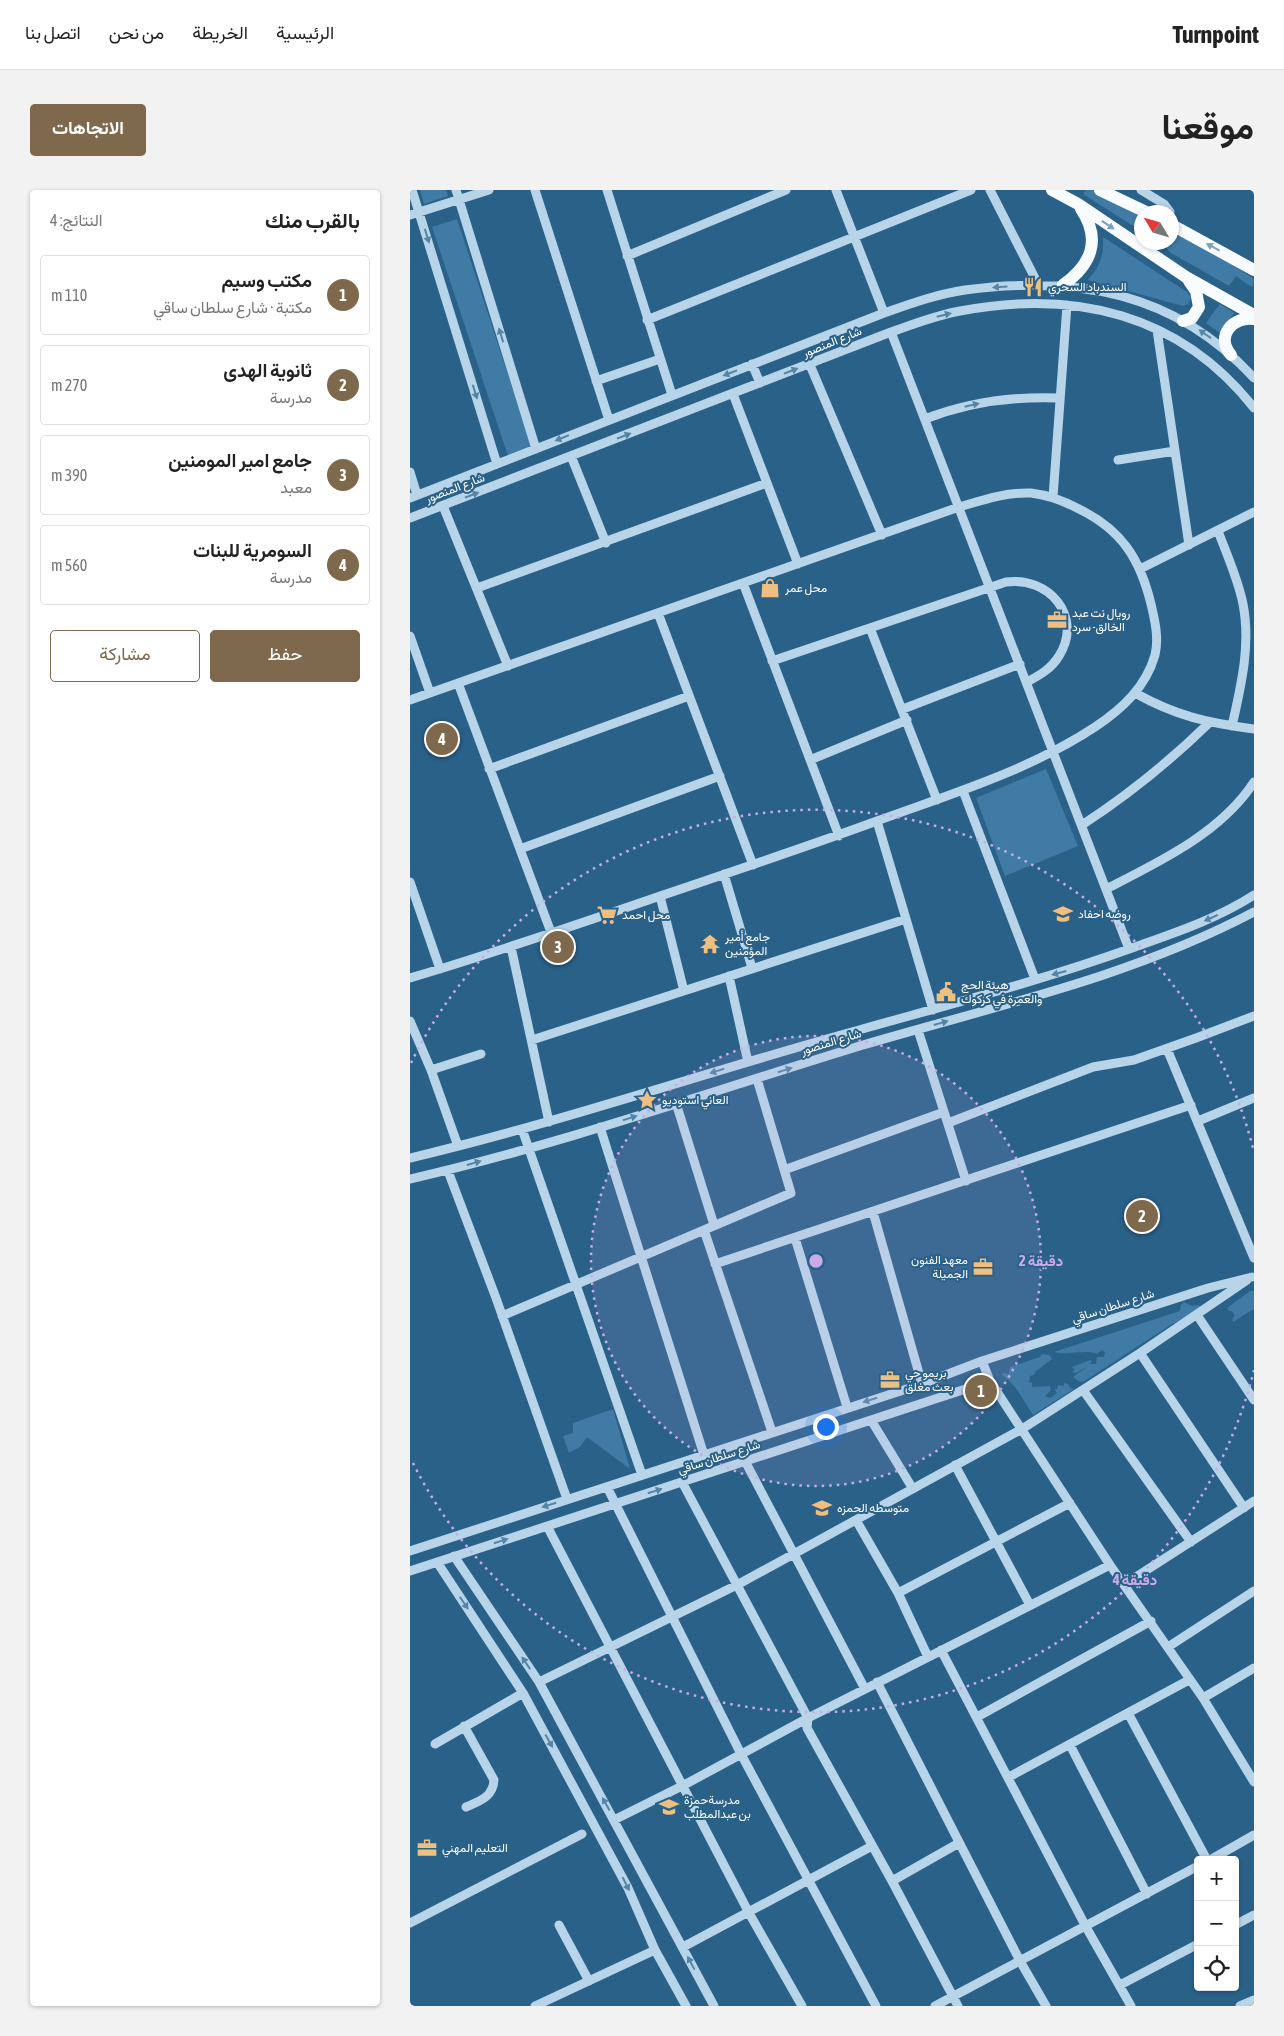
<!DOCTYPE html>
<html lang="ar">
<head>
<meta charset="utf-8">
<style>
  body { margin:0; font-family:"Asap Condensed",Vazirmatn,sans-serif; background:#f2f2f2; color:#222; direction:rtl }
  .controls { position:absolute; right:15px; bottom:15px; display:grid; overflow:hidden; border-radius:5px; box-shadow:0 1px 4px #0004 }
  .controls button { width:45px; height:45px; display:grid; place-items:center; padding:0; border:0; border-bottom:1px solid #e0e0e0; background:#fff; color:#222; font:25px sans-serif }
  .compass { position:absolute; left:724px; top:15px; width:45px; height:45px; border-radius:50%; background:#fff; box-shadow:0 1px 4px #0004; rotate:308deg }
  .you { position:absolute; left:415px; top:1236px; width:18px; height:18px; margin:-12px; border:4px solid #fff; border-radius:50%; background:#1a73e8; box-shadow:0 0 0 8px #1a73e833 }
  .badge { display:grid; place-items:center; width:32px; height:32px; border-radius:50%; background:#7e694c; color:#fff; font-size:16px; font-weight:700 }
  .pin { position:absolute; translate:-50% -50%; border:2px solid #fff; box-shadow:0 1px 5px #0006 }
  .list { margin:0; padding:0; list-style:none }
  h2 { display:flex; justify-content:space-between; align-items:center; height:65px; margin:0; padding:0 20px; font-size:21px }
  h2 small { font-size:16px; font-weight:400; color:#767676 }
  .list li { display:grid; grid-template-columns:32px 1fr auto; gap:15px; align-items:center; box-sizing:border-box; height:80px; margin:0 10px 10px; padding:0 10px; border:1px solid #e0e0e0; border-radius:5px }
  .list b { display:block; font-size:19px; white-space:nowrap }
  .list p { margin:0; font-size:16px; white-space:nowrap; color:#767676 }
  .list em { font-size:16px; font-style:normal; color:#767676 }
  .actions { display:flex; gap:10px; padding:15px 20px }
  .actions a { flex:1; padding:11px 0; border:1px solid #7e694c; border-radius:5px; text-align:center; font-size:18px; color:#7e694c }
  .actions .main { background:#7e694c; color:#fff }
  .icon { flex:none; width:28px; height:28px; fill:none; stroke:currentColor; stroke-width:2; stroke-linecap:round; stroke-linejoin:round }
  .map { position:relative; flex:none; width:844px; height:1816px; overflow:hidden; direction:ltr; border-radius:5px }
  header { display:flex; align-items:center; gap:30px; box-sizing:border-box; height:70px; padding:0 25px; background:#fff; border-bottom:1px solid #e0e0e0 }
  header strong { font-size:24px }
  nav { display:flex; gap:28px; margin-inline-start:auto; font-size:18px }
  .intro { display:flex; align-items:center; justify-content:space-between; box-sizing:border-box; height:120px; padding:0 30px }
  h1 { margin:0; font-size:35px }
  .button { padding:12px 22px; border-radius:5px; background:#7e694c; color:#fff; font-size:18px; font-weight:700 }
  main { display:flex; gap:30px; padding:0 30px }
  aside { flex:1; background:#fff; border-radius:5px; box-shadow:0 1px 4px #0004 }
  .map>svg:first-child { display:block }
</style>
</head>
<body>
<header>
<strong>Turnpoint</strong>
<nav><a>الرئيسية</a><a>الخريطة</a><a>من نحن</a><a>اتصل بنا</a></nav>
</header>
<div class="intro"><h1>موقعنا</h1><a class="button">الاتجاهات</a></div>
<main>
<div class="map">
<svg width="844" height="1816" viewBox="0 0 844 1816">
  <rect width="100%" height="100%" fill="#2a6189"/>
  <path fill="#3f7ba5" d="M10 0H36L38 6 14 14Z
    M676 0H682L731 27V41L673 4Z
    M47 29 124 264 100 272 22 37Z
    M762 45C774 43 831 80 844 89L843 97 837 94 826 86 819 96 761 63 757 59V53L762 52Z
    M693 47 777 102 781 107 778 114 773 116 678 90C690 77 694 65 693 47Z
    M810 114 824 123 810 143 796 133Z
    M636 579 668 656 595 686 566 608Z
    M840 1101H844V1119L823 1132 822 1129 825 1126 822 1121H819L817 1118Z
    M774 1112 782 1116 788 1115 792 1118C785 1122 767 1133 762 1134L673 1192 668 1191 663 1187 678 1176 666 1183 662 1182 665 1180 662 1177 680 1170 682 1171 680 1174H686L687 1167H694L695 1162 692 1160 687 1164C676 1159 657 1166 644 1162L767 1122 770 1121 771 1115Z
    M632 1164 639 1165 642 1169 625 1182 624 1185 620 1186 619 1192 622 1193V1197L640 1196 641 1200 635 1206 640 1208 647 1203 644 1199H647L648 1195 654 1196V1193L658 1194 660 1198 664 1199 623 1225 605 1197 591 1183 599 1184 600 1177 630 1167Z
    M203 1219 220 1279 177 1247 170 1257 159 1263 153 1246 163 1243V1233Z"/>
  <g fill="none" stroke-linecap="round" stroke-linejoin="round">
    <path stroke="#b7d4e9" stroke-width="9" d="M2 0 87 274
      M46 0 126 259
      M125 0 199 230
      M197 0 262 205
      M426 0 474 123
      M580 0 629 96
      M731 0 754 14 760 22
      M0 25 79 0
      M217 66 376 0
      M237 130 561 0
      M747 140 779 355
      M481 142 719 759
      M342 174 350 193
      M400 175 472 345
      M186 191 250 169
      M323 204 388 374
      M515 229C559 212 603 206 650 208
      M161 266 196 353
      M708 270 765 261
      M0 282 7 305
      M643 307 657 115
      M0 308 474 123C500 114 527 104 555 100 667 85 765 102 844 188
      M33 316 98 476
      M0 328 481 142C504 134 527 125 550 121 665 99 770 124 844 218
      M808 341C817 365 828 389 833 414 841 455 831 496 822 536
      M730 379 844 322
      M333 393 429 646
      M67 398 357 293
      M248 423 343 675
      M460 438 527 610
      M0 446 20 503
      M362 471 596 392C638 386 674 426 649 466 641 479 630 485 617 492
      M48 493 142 745
      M725 503C766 526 798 533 844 539
      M0 510 549 317C573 310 596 302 621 303 638 305 654 311 669 319 712 340 730 369 741 414 745 431 749 448 745 465 736 497 712 519 685 537 618 581 541 604 467 631 396 657 324 681 253 705 169 734 85 763 0 788
      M493 519 610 474
      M400 570 497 530
      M79 579 279 506
      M553 601 625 789
      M467 631 523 820
      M672 635C718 605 759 572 799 533
      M110 659 310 586
      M314 684 342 778
      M0 692 30 779
      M696 699C749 672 811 643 844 592
      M250 706 274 801
      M101 757 139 932
      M319 786 338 872
      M0 831 21 880 48 956
      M508 840 556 991
      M122 850 496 729
      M757 859 844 1068
      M21 880 71 864
      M266 913 304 1035
      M788 931 844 908
      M538 933 683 877 724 870 786 848 844 826
      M190 937 294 1265
      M112 939 232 1285
      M0 968C152 932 299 881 449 840 541 814 633 790 722 758 764 743 807 729 844 705
      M374 980 534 922
      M38 981 86 1108 157 1309
      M0 989C153 954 302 901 453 855 585 816 721 787 844 722
      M463 1022 512 1194
      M294 1040 362 1242
      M385 1048 437 1217
      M305 1074 781 915
      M787 1125 844 1210
      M92 1126 381 1003 347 889
      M730 1163 834 1318
      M572 1171 580 1191 700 1375 793 1508 844 1592
      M673 1200 781 1352
      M461 1230 503 1299
      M335 1271 455 1499
      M545 1275 620 1415
      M272 1292 398 1528 397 1538 482 1691 548 1816
      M197 1297 331 1564 466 1816
      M446 1330 488 1403 518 1467
      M137 1336 339 1723 392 1816
      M0 1361 512 1194 572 1171 798 1098 842 1087
      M44 1366 129 1492 304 1816
      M27 1372 113 1503 218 1698 245 1760 276 1816
      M0 1381 580 1191
      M715 1394 844 1311
      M488 1403 660 1313
      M758 1457 844 1401
      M531 1460 676 1737 721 1816
      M129 1492 327 1395 612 1239 730 1163 837 1090
      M467 1492 610 1771 636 1816
      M793 1508 844 1478
      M718 1523 797 1670
      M567 1527 741 1431
      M54 1536 84 1590C83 1607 70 1611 56 1617
      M25 1554 113 1503
      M660 1555 737 1704
      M599 1587 779 1490
      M204 1630 274 1595 398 1528 700 1375
      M800 1670 844 1645
      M482 1691 549 1653
      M0 1733 172 1644
      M149 1735 179 1791
      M825 1735 844 1725
      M273 1757 462 1656
      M710 1795 788 1754
      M125 1816 245 1760
      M525 1816 788 1676
      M830 1816 844 1810"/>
    <path stroke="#f9fcfe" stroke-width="12" d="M642 0 668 14 776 87 844 125
      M690 0 736 22
      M762 35 844 80
      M653 95C681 75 692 50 671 19
      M773 131 782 128 789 117 786 101 779 91
      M821 165C805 146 823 126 844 129"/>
  </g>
  <defs><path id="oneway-solid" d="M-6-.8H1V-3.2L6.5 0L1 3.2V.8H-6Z" transform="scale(1.25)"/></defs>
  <g fill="#7d9fb8">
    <use href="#oneway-solid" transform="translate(698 35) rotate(34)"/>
    <use href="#oneway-solid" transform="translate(803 57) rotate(-152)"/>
  </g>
  <g fill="#5484a6">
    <use href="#oneway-solid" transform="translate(17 46) rotate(73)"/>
    <use href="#oneway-solid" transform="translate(590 97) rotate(176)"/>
    <use href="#oneway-solid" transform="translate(534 125) rotate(-14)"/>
    <use href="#oneway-solid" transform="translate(795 144) rotate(-145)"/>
    <use href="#oneway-solid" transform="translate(91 145) rotate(-107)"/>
    <use href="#oneway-solid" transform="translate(381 181) rotate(-21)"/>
    <use href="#oneway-solid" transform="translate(320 183) rotate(159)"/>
    <use href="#oneway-solid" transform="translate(65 202) rotate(73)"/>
    <use href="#oneway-solid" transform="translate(562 215) rotate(-13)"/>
    <use href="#oneway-solid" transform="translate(214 246) rotate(-21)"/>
    <use href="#oneway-solid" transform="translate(152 248) rotate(158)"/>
    <use href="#oneway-solid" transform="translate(62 305) rotate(-21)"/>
    <use href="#oneway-solid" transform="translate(801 728) rotate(156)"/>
    <use href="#oneway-solid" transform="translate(649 783) rotate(165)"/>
    <use href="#oneway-solid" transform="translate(531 833) rotate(-16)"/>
    <use href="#oneway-solid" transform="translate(375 880) rotate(-17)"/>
    <use href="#oneway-solid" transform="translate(307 881) rotate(163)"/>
    <use href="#oneway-solid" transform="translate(220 928) rotate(-18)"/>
    <use href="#oneway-solid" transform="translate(64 973) rotate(-16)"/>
    <use href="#oneway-solid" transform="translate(460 1210) rotate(163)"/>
    <use href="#oneway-solid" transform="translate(245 1301) rotate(-18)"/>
    <use href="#oneway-solid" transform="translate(139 1315) rotate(162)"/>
    <use href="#oneway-solid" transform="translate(91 1351) rotate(-18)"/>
    <use href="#oneway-solid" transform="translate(54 1413) rotate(56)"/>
    <use href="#oneway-solid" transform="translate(116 1473) rotate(-124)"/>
    <use href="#oneway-solid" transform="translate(139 1551) rotate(61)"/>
    <use href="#oneway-solid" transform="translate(196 1614) rotate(-119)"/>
    <use href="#oneway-solid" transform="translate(216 1694) rotate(63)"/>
    <use href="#oneway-solid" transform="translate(281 1773) rotate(-118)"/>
  </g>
  <circle cx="406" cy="1071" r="225" fill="#caabe5" fill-opacity=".12"/>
  <g fill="none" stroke="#caabe5" stroke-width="2.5" stroke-dasharray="2.5 5">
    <circle cx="406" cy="1071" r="225"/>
    <path d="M844 1180A451 451 0 0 1 1 1269M1 873A451 451 0 0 1 844 962"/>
  </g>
  <defs>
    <symbol id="restaurant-bare" viewBox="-9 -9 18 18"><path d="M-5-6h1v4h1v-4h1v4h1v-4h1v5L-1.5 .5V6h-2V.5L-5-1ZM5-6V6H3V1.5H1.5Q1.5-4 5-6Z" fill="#efbf7f" stroke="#2a6189" stroke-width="2.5" paint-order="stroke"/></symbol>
    <symbol id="shop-bare" viewBox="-9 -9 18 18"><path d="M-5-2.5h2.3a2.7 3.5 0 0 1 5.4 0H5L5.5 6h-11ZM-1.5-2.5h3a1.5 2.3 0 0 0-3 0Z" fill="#efbf7f" stroke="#2a6189" stroke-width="2.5" paint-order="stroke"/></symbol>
    <symbol id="office-bare" viewBox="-9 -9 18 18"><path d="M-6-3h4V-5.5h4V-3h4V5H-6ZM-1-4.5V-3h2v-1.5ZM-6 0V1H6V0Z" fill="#efbf7f" stroke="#2a6189" stroke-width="2.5" paint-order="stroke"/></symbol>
    <symbol id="school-bare" viewBox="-9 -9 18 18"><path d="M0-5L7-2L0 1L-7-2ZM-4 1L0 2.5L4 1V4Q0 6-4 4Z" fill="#efbf7f" stroke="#2a6189" stroke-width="2.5" paint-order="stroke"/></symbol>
    <symbol id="supermarket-bare" viewBox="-9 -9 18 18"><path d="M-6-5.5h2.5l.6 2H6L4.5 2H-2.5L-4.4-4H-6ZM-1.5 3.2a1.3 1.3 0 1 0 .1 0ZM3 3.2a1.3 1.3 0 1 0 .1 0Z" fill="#efbf7f" stroke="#2a6189" stroke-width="2.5" paint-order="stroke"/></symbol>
    <symbol id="temple-bare" viewBox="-9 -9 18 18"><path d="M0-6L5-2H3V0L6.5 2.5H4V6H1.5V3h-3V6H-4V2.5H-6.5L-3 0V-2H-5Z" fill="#efbf7f" stroke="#2a6189" stroke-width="2.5" paint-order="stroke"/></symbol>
    <symbol id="civic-bare" viewBox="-9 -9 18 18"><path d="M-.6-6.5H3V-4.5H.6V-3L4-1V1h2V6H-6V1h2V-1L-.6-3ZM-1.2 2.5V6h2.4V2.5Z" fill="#efbf7f" stroke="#2a6189" stroke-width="2.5" paint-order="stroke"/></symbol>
    <symbol id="sight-bare" viewBox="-9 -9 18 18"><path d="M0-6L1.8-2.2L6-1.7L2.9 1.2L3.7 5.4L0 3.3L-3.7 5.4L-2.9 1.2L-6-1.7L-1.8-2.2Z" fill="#efbf7f" stroke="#2a6189" stroke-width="2.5" paint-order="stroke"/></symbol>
  </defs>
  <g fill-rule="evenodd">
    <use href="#restaurant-bare" x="609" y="83" width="28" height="28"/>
    <use href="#shop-bare" x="346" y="384" width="28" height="28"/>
    <use href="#office-bare" x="633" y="416" width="28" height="28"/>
    <use href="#school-bare" x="639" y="710" width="28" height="28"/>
    <use href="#supermarket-bare" x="183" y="711" width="28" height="28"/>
    <use href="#temple-bare" x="286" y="740" width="28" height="28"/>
    <use href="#civic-bare" x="522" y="788" width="28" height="28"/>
    <use href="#sight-bare" x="223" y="896" width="28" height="28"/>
    <use href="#office-bare" x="559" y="1063" width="28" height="28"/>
    <use href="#office-bare" x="466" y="1176" width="28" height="28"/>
    <use href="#school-bare" x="398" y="1304" width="28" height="28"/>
    <use href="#school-bare" x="245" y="1603" width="28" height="28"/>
    <use href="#office-bare" x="3" y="1644" width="28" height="28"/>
  </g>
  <g text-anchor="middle" stroke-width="4" stroke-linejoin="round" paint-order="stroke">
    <g font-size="12" fill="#fff" stroke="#2a6189" text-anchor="start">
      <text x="638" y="101">السندباد السحري</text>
      <text x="375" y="402">محل عمر</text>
      <text x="662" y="427">رويال نت عبد<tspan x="662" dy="14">الخالق- سرد</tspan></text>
      <text x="668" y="728">روضه احفاد</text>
      <text x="212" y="729">محل احمد</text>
      <text x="315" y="751">جامع أمير<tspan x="315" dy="14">المؤمنين</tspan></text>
      <text x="551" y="799">هيئة الحج<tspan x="551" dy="14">والعمرة في كركوك</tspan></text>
      <text x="252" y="914">العاني استوديو</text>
      <text x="558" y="1074" text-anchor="end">معهد الفنون<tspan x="558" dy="14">الجميلة</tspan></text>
      <text x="495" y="1187">بريمو حي<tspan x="495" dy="14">بعث مغلق</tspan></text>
      <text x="427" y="1322">متوسطه الحمزه</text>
      <text x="274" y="1614">مدرسةحمزة<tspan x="274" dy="14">بن عبدالمطلب</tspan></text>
      <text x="32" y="1662">التعليم المهني</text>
    </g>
    <g font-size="12" fill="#fff" stroke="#2a6189">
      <text transform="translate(422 152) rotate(-22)" y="4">شارع المنصور</text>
      <text transform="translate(45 298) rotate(-21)" y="4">شارع المنصور</text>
      <text transform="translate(421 852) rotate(-17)" y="4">شارع المنصور</text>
      <text transform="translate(703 1116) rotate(-18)" y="4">شارع سلطان ساقي</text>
      <text transform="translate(309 1267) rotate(-18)" y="4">شارع سلطان ساقي</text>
    </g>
  </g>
  <circle cx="406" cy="1071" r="8" fill="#caabe5" stroke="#2a6189" stroke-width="2.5"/>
  <g font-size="15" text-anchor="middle" font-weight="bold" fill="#caabe5" stroke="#2a6189" stroke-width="4" stroke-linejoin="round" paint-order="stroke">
    <text x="631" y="1076">2 دقيقة</text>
    <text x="725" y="1395">4 دقيقة</text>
  </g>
</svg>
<div class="controls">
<button>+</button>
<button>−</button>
<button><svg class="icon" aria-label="locate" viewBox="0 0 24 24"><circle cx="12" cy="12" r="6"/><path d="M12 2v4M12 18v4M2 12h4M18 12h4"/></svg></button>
</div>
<svg class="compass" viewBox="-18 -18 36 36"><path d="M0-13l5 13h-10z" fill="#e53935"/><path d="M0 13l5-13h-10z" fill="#767676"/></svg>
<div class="you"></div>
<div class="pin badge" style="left:571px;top:1201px">1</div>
<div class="pin badge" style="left:732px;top:1026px">2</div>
<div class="pin badge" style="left:148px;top:757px">3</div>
<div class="pin badge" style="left:32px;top:549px">4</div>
</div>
<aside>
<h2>بالقرب منك<small>النتائج: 4</small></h2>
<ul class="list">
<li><span class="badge">1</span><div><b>مكتب وسيم</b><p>مكتبة · شارع سلطان ساقي</p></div><em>110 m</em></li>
<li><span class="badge">2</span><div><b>ثانوية الهدى</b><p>مدرسة</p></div><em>270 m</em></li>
<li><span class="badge">3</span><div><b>جامع امير المومنين</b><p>معبد</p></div><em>390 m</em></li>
<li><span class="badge">4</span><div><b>السومرية للبنات</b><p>مدرسة</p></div><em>560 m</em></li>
</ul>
<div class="actions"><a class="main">حفظ</a><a>مشاركة</a></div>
</aside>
</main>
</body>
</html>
